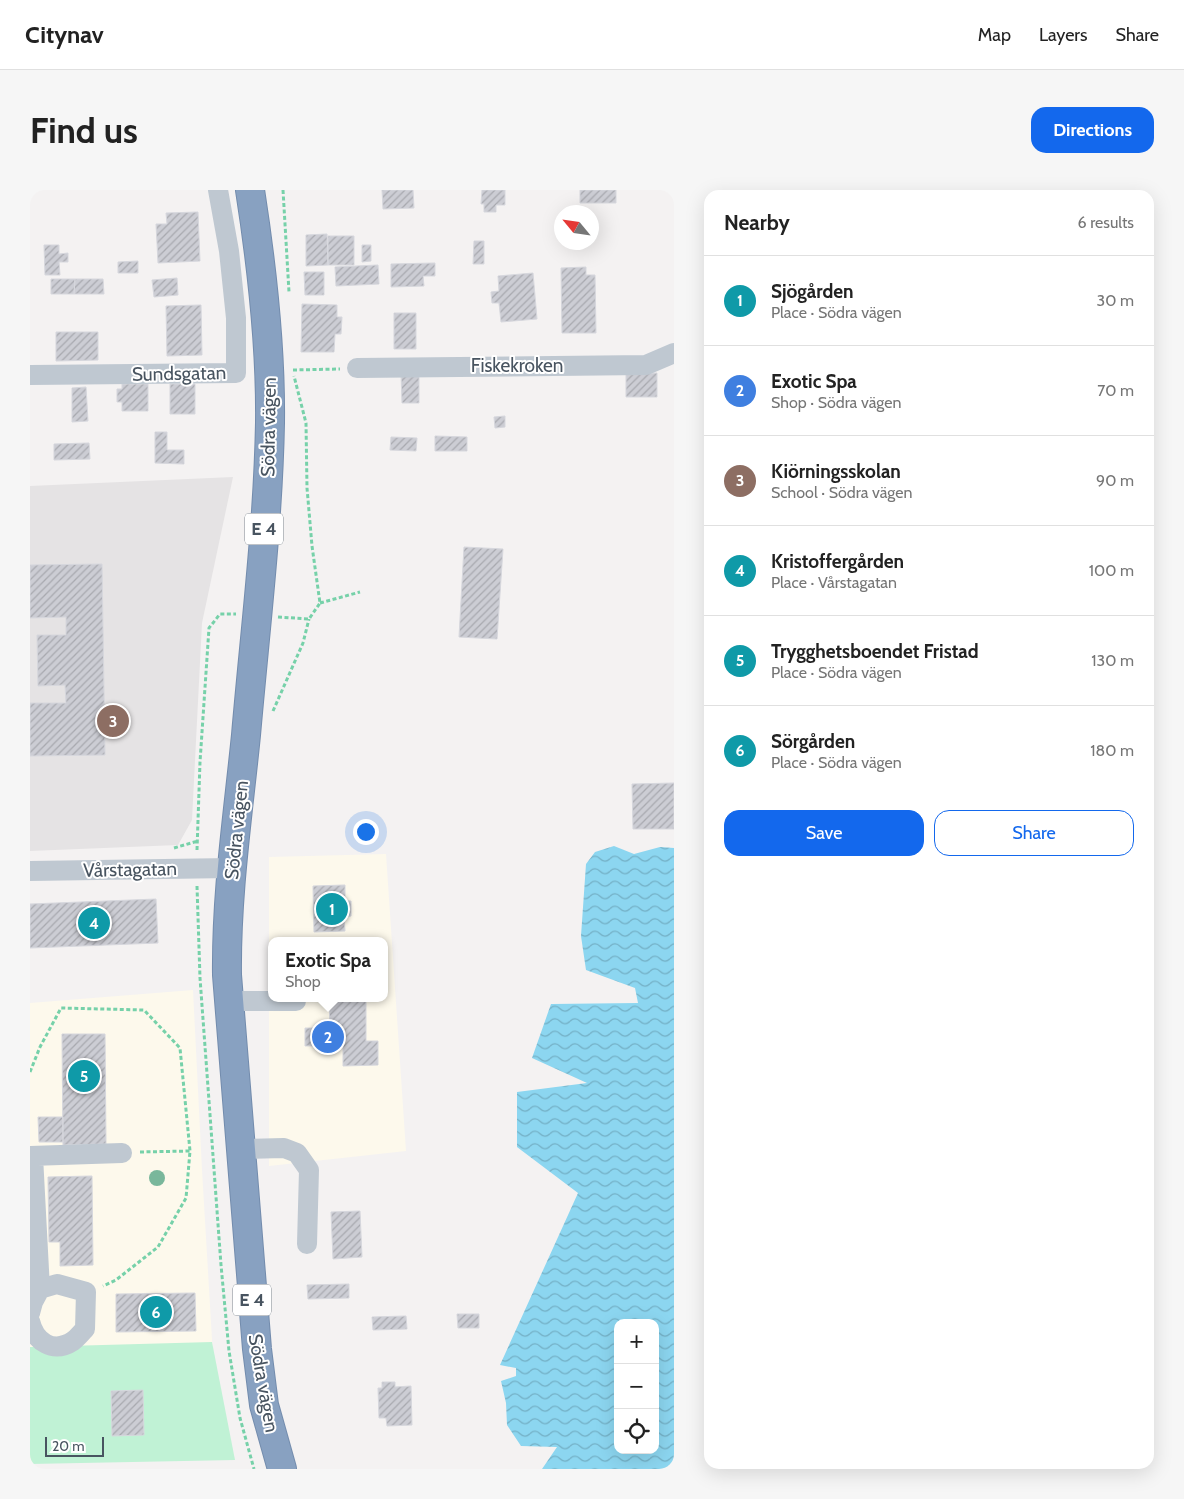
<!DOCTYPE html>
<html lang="en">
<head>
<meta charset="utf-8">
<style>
  body { margin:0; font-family:Cabin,sans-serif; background:#f6f6f6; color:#222 }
  .controls { position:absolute; right:15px; bottom:15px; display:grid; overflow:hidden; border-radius:10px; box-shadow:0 5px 20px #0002 }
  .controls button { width:45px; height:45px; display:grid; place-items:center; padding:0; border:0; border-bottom:1px solid #e0e0e0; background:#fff; color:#222; font:25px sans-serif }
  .compass { position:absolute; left:524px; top:15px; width:45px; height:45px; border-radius:50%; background:#fff; box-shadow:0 5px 20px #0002; rotate:299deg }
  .scale { position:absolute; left:15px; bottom:12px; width:59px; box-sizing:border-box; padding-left:5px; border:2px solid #485460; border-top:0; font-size:14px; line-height:18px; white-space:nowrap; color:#485460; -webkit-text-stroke:4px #fff; paint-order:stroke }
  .you { position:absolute; left:335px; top:641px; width:18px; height:18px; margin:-12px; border:4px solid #fff; border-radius:50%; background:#1a73e8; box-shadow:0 0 0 8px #1a73e833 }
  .badge { display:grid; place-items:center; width:32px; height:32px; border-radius:50%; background:#1368ed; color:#fff; font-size:16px; font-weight:700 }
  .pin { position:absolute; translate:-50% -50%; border:2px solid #fff; box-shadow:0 1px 5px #0006 }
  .popup { position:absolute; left:238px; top:747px; width:120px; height:65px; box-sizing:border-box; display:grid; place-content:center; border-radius:10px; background:#fff; filter:drop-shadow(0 1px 4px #0005); font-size:16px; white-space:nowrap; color:#767676 }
  .popup b { font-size:19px; color:#222 }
  .popup::after { content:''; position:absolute; left:50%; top:100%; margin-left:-10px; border:10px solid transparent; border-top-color:#fff }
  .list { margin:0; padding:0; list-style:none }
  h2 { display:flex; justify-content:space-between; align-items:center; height:65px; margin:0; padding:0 20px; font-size:21px }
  h2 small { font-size:16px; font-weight:400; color:#767676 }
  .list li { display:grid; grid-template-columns:32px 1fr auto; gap:15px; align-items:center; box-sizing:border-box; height:90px; padding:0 20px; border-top:1px solid #e0e0e0 }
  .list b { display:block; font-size:19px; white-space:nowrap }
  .list p { margin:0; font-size:16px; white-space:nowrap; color:#767676 }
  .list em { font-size:16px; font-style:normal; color:#767676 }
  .actions { display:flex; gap:10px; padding:15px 20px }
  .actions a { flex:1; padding:11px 0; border:1px solid #1368ed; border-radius:15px; text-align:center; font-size:18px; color:#1368ed }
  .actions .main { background:#1368ed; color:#fff }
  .icon { flex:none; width:28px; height:28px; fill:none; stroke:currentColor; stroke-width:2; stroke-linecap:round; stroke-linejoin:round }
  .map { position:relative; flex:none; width:644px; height:1279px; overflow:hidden; border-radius:15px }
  header { display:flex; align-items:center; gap:30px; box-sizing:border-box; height:70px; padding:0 25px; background:#fff; border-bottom:1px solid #e0e0e0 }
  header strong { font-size:24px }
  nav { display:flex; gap:28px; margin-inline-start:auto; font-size:18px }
  .intro { display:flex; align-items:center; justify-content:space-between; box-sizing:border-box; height:120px; padding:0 30px }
  h1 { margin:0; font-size:35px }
  .button { padding:12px 22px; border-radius:15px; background:#1368ed; color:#fff; font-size:18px; font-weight:700 }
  main { display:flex; gap:30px; padding:0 30px }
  aside { flex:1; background:#fff; border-radius:15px; box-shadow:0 5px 20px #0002 }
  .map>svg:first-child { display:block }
</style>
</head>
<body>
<header>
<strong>Citynav</strong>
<nav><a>Map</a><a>Layers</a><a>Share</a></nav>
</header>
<div class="intro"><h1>Find us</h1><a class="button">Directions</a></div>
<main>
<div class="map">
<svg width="644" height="1279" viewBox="0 0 644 1279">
  <defs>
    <pattern id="water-waves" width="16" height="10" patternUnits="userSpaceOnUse" patternTransform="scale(1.25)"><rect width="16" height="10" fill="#8cd6f0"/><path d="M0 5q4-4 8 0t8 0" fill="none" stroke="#74b0c6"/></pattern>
    <pattern id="building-hatch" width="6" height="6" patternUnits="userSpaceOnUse" patternTransform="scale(1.25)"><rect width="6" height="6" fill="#cccdd4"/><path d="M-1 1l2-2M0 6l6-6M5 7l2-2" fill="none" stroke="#a8a9af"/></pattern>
  </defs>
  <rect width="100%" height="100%" fill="#f4f2f2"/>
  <path fill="#fdf9ec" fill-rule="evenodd" d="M356 664 376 961 239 976V667ZM242 751H354V808H242Z
    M163 800 172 980 183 1166 0 1274V813Z"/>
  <path fill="#e5e3e4" d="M203 287 172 433 162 630 148 655 0 661V296Z"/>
  <path fill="#c0f2d5" d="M182 1152 205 1270 0 1274V1157Z"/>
  <path fill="url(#water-waves)" fill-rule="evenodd" d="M584 656 604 664 630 657 644 658V1279H512L527 1257 491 1256 477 1235 476 1213 471 1191 486 1186V1178L470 1175 548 1003 487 957V902L557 893 502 868 521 814 608 813 605 798 556 780 551 746 556 674 565 662ZM588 1133H625V1260H588Z"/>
  <path fill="url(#building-hatch)" stroke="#d6d7dd" d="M352 0H383L384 18 353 19Z
    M452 0H475V15H466V22H454V14H451Z
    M550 0H586V13H550Z
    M168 22 170 71 128 73 126 34H137L136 23Z
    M297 44 298 75 276 76V45Z
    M298 46H324V75H298Z
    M444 51H454V74H443Z
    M14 55H29V64L38 63V72H29L30 85H15Z
    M332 55H341V71L332 72Z
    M108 71V83H88V72Z
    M405 73V86H393L394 96 361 97V74Z
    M348 75 349 94 306 96 305 77Z
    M556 77V85H565L566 143H532L531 78Z
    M274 82H294V105H275Z
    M503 83 507 129 471 132 469 113H462L461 102 469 101 468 86Z
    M147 88 148 105 124 107 122 90Z
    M21 89H45L44 104H21Z
    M45 89H73L74 104H44Z
    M272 114 307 115V127H312L311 144H305L304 162H271Z
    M171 115 172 165 137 166 136 116Z
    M364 123H386V159H364Z
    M26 142H68V170L26 171Z
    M371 183H389V213H372Z
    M627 183V207H596V184Z
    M92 194H118V221H92V212H87V199H92Z
    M140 194H165V224H140Z
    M56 197 58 231 42 232V198Z
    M475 226V237L465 238 464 227Z
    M125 242H137V260H154V274L125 273Z
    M405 246 437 247V261H405Z
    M361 247 387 248 386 261 360 260Z
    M59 253 60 269 24 270V254Z
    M434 357 473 359 467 449 429 447Z
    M72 374 75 565 0 566V513H36L35 495 8 496 7 445H36V427L0 428V375Z
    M644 593V639H603L602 594Z
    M315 695V711H321V726L314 727 315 741 284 742 283 696Z
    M126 709 128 753 0 758V714Z
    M299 808H336V851H348V875L313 876V855L275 856V838H300Z
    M32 844H75L76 954 33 955Z
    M8 927H33V952H9Z
    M62 986 63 1075 30 1076V1052H19L18 987Z
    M330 1021 332 1067 303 1069 301 1022Z
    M319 1094V1108L278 1109 277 1095Z
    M165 1103 166 1141 86 1142V1104Z
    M427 1124H449V1138H428Z
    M376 1126 377 1139 343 1140 342 1127Z
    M352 1192H365V1197L381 1196 382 1235 357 1236 356 1228H349L348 1198H352Z
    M113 1200 114 1245 82 1246 81 1201Z"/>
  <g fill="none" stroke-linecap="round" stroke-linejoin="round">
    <defs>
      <path id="highway" d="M220 0C232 77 241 154 240 233 238 337 225 441 216 545 208 625 196 704 197 785L227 1159 234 1215 252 1279"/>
    </defs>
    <use href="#highway" stroke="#738cad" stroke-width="30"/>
    <path stroke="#76d1a9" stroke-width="3" stroke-dasharray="4 2.5" stroke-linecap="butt" d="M253 0 259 102
      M263 180 310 179
      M290 413 330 402
      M248 427 279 429 290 413 282 356 277 298 276 233 264 186
      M243 521 273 453 279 429
      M144 658 168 651
      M167 660 170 572 179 438 190 424H206
      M167 696 170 788 191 1075 199 1161 210 1228 224 1279
      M0 882 10 857 31 818 114 820 150 858 160 961 156 1008 128 1057 86 1090 73 1096
      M110 962 160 961"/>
    <path stroke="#bfc8d1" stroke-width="20" d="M327 178 616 175 644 163
      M0 185 206 183V128L199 61 188 0
      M0 681 201 678
      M199 811H266
      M210 959 254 958 267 963 279 980 277 1054
      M0 966 92 963
      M0 1123 3 1112 10 1099 3 966
      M0 1131C5 1152 23 1164 43 1151 47 1148 51 1143 55 1139L56 1102 27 1094 10 1099"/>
    <use href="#highway" stroke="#88a1c1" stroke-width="28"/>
  </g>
  <circle fill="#79b79b" cx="127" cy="988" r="8"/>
  <g text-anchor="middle" stroke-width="4" stroke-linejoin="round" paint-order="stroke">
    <g fill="#fff" stroke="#7f8790" stroke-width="1">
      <rect x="215" y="323.5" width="38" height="31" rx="4"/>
      <rect x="203" y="1094.5" width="38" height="31" rx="4"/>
    </g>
    <g font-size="18" font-weight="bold" fill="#485460">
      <text x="234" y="345">E 4</text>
      <text x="222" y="1116">E 4</text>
    </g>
    <g font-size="19" fill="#485460" stroke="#fff">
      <text x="487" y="182">Fiskekroken</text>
      <text transform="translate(149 183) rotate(-1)" y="7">Sundsgatan</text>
      <text transform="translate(238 237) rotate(-89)" y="7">Södra vägen</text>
      <text transform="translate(206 640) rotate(-84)" y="7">Södra vägen</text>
      <text transform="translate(100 679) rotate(-1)" y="7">Vårstagatan</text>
      <text transform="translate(234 1193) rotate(80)" y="7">Södra vägen</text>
    </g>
  </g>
</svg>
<div class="controls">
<button>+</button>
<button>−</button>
<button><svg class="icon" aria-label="locate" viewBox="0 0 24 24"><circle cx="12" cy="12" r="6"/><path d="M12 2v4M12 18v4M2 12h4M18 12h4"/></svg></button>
</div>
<svg class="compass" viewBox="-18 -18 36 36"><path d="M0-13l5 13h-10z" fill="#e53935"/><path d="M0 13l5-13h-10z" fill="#767676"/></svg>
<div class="scale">20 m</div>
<div class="you"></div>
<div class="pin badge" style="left:302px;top:719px;background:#0f9aa8">1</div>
<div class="pin badge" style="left:298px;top:847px;background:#3f7fe0">2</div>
<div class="popup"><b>Exotic Spa</b>Shop</div>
<div class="pin badge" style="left:83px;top:531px;background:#8d6e63">3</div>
<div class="pin badge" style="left:64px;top:733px;background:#0f9aa8">4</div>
<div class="pin badge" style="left:54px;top:886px;background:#0f9aa8">5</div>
<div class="pin badge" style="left:126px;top:1122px;background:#0f9aa8">6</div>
</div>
<aside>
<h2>Nearby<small>6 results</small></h2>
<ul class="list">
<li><span class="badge" style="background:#0f9aa8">1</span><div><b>Sjögården</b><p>Place · Södra vägen</p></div><em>30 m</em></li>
<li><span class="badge" style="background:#3f7fe0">2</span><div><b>Exotic Spa</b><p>Shop · Södra vägen</p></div><em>70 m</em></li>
<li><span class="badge" style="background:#8d6e63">3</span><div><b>Kiörningsskolan</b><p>School · Södra vägen</p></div><em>90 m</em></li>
<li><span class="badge" style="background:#0f9aa8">4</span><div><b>Kristoffergården</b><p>Place · Vårstagatan</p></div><em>100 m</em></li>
<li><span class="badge" style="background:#0f9aa8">5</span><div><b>Trygghetsboendet Fristad</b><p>Place · Södra vägen</p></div><em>130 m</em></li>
<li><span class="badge" style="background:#0f9aa8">6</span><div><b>Sörgården</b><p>Place · Södra vägen</p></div><em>180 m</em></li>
</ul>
<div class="actions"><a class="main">Save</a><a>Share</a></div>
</aside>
</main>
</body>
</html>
